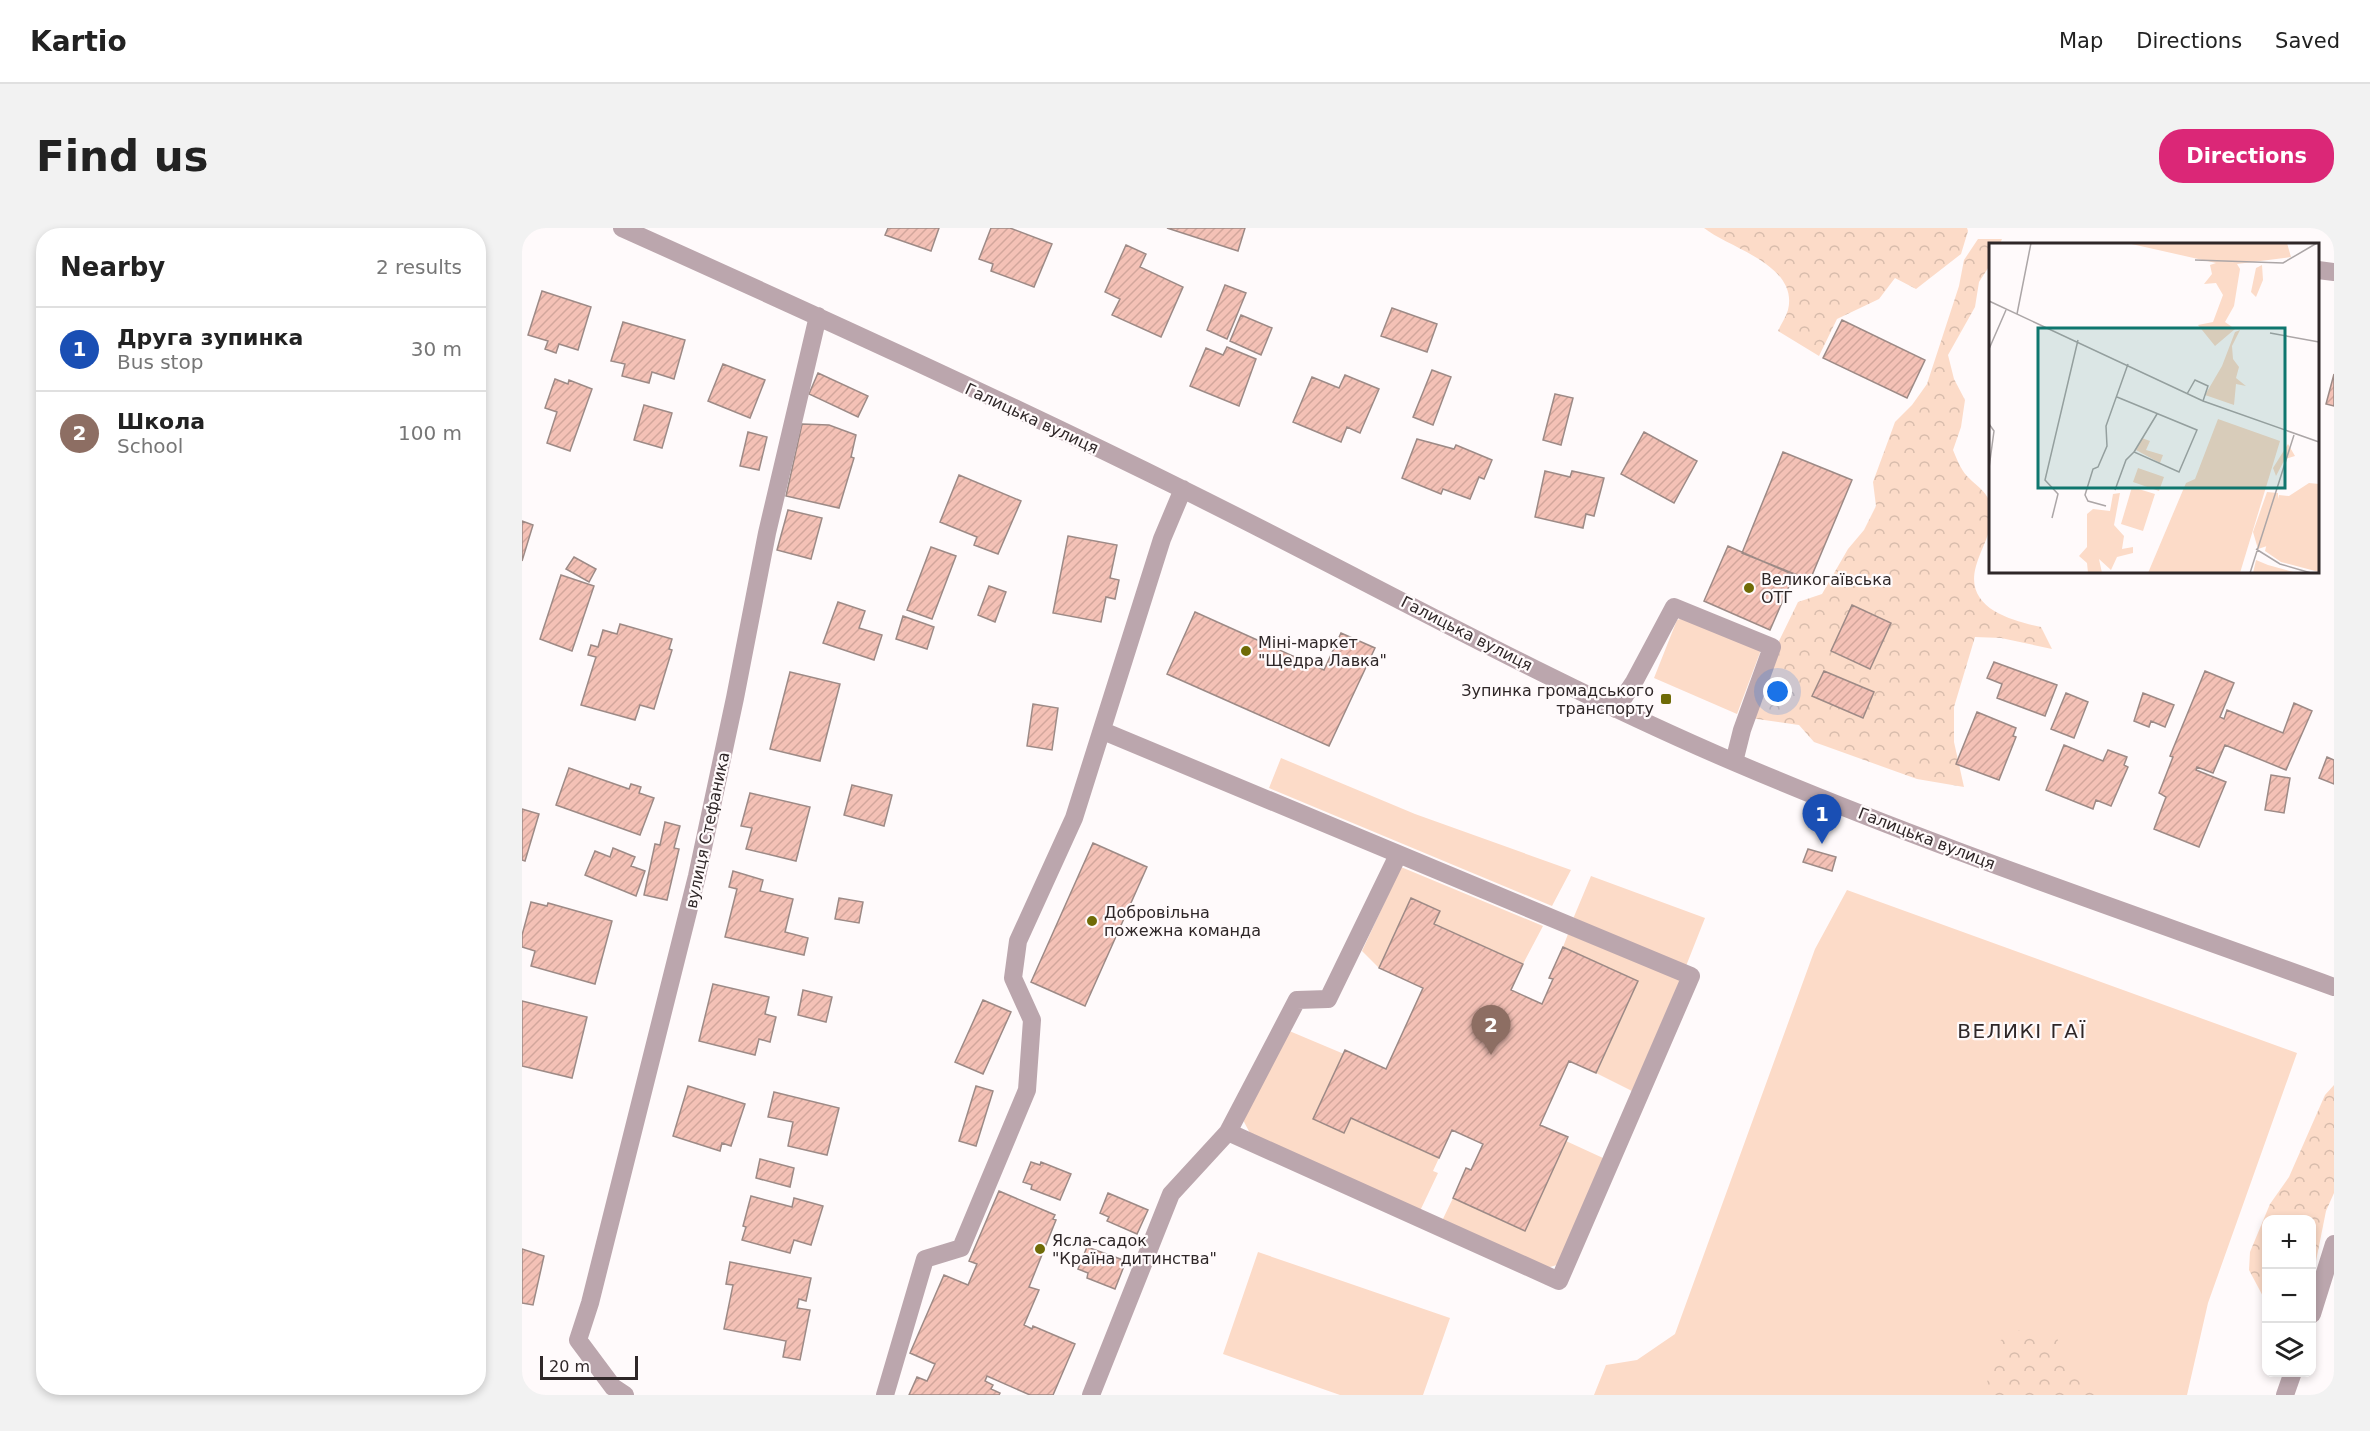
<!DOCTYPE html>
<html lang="en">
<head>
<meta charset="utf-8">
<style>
  body { margin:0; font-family:"DejaVu Sans",sans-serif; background:#f2f2f2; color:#222 }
  .controls { position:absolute; right:18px; bottom:18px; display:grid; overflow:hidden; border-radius:12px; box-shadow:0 3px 9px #0003 }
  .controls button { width:54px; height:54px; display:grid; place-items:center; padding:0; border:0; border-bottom:2px solid #e0e0e0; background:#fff; color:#222; font:30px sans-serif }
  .scale { position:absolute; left:18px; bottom:15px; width:98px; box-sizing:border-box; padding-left:6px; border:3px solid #2f2728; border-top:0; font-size:16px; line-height:21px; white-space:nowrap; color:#2f2728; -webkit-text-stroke:4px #fffafb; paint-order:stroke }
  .you { position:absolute; left:1256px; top:464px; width:21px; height:21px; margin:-15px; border:4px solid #fff; border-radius:50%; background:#1a73e8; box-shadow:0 0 0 9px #1a73e833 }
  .badge { display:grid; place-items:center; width:39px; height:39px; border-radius:50%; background:#db2777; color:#fff; font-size:20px; font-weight:700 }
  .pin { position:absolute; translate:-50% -50px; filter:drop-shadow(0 2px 3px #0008) }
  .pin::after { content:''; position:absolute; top:32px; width:21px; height:18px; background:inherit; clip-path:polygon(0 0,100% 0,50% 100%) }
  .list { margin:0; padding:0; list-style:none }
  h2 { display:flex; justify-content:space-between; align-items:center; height:78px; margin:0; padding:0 24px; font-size:26px }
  h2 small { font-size:20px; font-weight:400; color:#767676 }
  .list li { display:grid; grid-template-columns:39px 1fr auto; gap:18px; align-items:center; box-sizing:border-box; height:84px; padding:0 24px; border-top:2px solid #e0e0e0 }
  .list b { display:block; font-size:22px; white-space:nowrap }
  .list p { margin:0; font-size:20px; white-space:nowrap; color:#767676 }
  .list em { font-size:20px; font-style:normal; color:#767676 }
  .icon { flex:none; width:33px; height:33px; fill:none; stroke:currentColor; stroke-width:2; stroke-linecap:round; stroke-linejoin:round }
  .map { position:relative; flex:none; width:1812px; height:1167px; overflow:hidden; border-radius:24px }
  header { display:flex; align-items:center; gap:36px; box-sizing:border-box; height:84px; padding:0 30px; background:#fff; border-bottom:2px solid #e0e0e0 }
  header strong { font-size:28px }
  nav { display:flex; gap:33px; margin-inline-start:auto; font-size:21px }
  .intro { display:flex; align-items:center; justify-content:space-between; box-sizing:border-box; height:144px; padding:0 36px }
  h1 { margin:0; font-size:42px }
  .button { padding:15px 27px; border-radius:24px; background:#db2777; color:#fff; font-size:21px; font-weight:700 }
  main { display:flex; gap:36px; padding:0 36px }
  aside { flex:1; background:#fff; border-radius:24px; box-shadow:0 3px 9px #0003 }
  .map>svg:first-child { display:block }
</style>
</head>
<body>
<header>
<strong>Kartio</strong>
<nav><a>Map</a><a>Directions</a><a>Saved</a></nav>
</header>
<div class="intro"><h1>Find us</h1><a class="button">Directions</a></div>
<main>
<aside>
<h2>Nearby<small>2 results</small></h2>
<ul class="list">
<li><span class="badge" style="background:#1a4fb4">1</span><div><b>Друга зупинка</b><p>Bus stop</p></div><em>30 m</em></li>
<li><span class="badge" style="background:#8d6e63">2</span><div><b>Школа</b><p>School</p></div><em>100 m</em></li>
</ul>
</aside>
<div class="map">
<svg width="1812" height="1167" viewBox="0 0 1812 1167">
  <defs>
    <pattern id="forest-crowns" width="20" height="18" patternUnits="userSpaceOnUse" patternTransform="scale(1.5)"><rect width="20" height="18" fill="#fcdbc8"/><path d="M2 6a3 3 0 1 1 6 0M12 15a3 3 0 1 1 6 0" fill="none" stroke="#d8bcac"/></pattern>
    <pattern id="building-hatch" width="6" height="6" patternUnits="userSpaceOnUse" patternTransform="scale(1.5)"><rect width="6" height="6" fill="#f4c1b6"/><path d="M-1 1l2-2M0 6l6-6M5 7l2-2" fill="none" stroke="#d2a69c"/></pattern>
  </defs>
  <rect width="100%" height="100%" fill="#fffafb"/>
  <path fill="#fcdbc8" d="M1161 390 1239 422 1215 486 1132 450 1155 392Z
    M759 530 893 586 1049 642 1030 678 747 560Z
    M879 639 1021 698 1001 736 912 696 918 683 889 671 857 740 840 723Z
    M1069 648 1183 690 1164 738 1051 691Z
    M1325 662 1775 825 1686 1075 1665 1167H1072L1084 1137 1115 1132 1153 1106 1293 721Z
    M1046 706 1158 752 1110 863 1074 845 1116 753 1041 719Z
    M765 802 822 826 792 891 822 905 829 890 917 930 911 943 916 945 897 985 730 909 721 892Z
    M1044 913 1081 930 1035 1037 1021 1041 919 995 931 970 1003 1002Z
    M736 1024 928 1090 901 1167H818L701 1126Z"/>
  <path fill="url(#forest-crowns)" d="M1182 0H1445L1446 3 1439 26 1394 61 1373 50 1357 71 1315 91 1297 128 1256 103C1259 96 1264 89 1266 82 1277 37 1207 20 1182 0Z
    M1456 11H1480L1478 16H1468V37L1457 54 1453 79 1426 127 1432 151 1443 172 1439 199 1431 222C1434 229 1437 237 1441 243 1449 255 1464 261 1468 275 1475 297 1460 317 1454 338 1442 380 1488 392 1519 399L1530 421 1479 410 1453 409 1432 479V514L1442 559 1395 551 1292 514 1277 497 1228 490 1253 436 1257 413 1276 374 1300 366 1326 321 1342 302 1354 278 1351 254 1373 194 1390 177 1405 156 1437 58 1442 32Z
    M1812 857V965L1804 983 1790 1053V992H1744V1074L1727 1042 1728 1024 1748 976 1767 949 1803 867Z
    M1491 1102 1533 1106 1551 1144 1578 1167H1461L1478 1113Z"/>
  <path fill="url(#building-hatch)" stroke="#9d8a86" stroke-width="1.5" d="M366 0H417L409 23 363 7Z
    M469 0H488L530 16 512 59 469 43 471 36 457 31Z
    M645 0H723L716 23Z
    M604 17 624 26 618 39 661 59 639 109 590 87 598 71 583 64Z
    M703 57 724 65 705 111 685 102Z
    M20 63 69 79 56 122 37 116 34 125 23 121 26 113 6 107Z
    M870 80 915 96 905 124 859 108Z
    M719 87 750 100 739 127 708 113Z
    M1320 92 1403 132 1385 170 1301 130Z
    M101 94 163 112 152 151 130 144 127 155 100 148 103 136 89 133Z
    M705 119 734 131 717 178 668 158 684 120 701 127Z
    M201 136 243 152 228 190 186 173Z
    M910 142 929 149 911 197 891 189Z
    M296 145 346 168 336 189 287 166Z
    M1812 146V178L1804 176Z
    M823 147 857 161 838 205 825 199 819 214 771 194 790 149 817 160Z
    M33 151 46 156 47 152 70 161 48 223 25 215 35 184 23 180Z
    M1033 166 1051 170 1039 217 1021 212Z
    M122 177 150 185 140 220 112 212Z
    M280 196 307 197 334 207 329 229 332 230 317 280 264 268Z
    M226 204 245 209 237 242 218 238Z
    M1122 204 1175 233 1152 275 1099 246Z
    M895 211 932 221 934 217 970 232 962 251 957 249 948 271 921 261 919 266 880 250Z
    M1261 224 1330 252 1288 352 1220 325Z
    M1023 243 1048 249 1050 243 1082 250 1072 288 1064 286 1061 300 1013 289Z
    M437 247 499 273 476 326 452 317 455 309 418 294Z
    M266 282 300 290 289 331 255 322Z
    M0 293 11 297 0 333Z
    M546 308 595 317 588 350 597 352 593 371 584 369 579 394 531 385Z
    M1206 318 1272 347 1248 402 1182 373Z
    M409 319 434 328 410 391 385 382Z
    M52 329 74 341 67 354 44 341Z
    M39 347 72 358 50 423 18 411Z
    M467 358 484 364 473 394 456 387Z
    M316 374 343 383 337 400 360 407 352 432 301 415Z
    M1330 377 1369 395 1348 441 1309 423Z
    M673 384 802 442 819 405 853 420 807 518 645 446Z
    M381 388 412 399 405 421 374 411Z
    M98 396 150 411 147 421 150 422 132 481 118 477 113 492 59 477 74 429 66 427 69 417 76 419 81 402 95 406Z
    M1472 434 1535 457 1523 488 1475 470 1480 456 1465 450Z
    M1302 443 1352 464 1341 490 1290 468Z
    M1683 443 1712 455 1698 489 1702 491 1705 482 1761 505 1772 475 1790 483 1764 542 1703 517 1691 545 1675 539 1674 542 1704 554 1677 619 1632 601 1644 569 1637 565 1651 529 1648 528Z
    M268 444 318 456 298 533 248 521Z
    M1544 465 1566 474 1552 510 1529 501Z
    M1621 465 1652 477 1643 499 1629 493 1627 499 1612 493Z
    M511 476 536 480 530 522 505 518Z
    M1455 484 1494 500 1491 508 1494 509 1477 552 1434 536Z
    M1542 517 1581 533 1586 522 1605 529 1602 537 1606 539 1589 578 1574 572 1571 581 1524 562Z
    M1805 529 1812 532V556L1797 550Z
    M47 540 107 561 109 556 119 559 117 565 132 570 118 607 34 577Z
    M1749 547 1768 550 1762 585 1743 582Z
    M330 557 370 567 362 598 322 587Z
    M228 565 288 579 274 633 224 621 230 600 219 598Z
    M0 581 17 586 3 633 0 632Z
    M143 594 158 598 152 620 157 621 145 672 122 667 133 616 138 617Z
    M571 615 625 639 563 778 509 754Z
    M91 620 113 629 109 638 123 643 114 668 63 647 73 623 88 629Z
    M1286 621 1314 629 1310 643 1281 634Z
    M211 643 241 652 238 663 271 671 263 704 286 710 282 727 203 709 215 661 207 659Z
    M317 670 341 674 337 695 313 691Z
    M889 670 918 683 912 696 1001 736 989 762 1020 776 1031 751 1027 750 1041 719 1116 753 1074 845 1047 833 1018 897 1046 909 1003 1003 931 970 944 940 949 942 961 916 930 902 917 930 829 890 822 905 791 891 823 822 864 841 901 760 857 740Z
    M9 674 25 678 26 675 90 693 73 756 9 738 13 723 0 719V707Z
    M191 756 247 769 243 786 254 789 248 814 237 811 233 827 177 813Z
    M281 762 310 769 304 794 276 787Z
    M461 772 489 784 461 846 433 834Z
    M0 773 65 789 50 850 0 838Z
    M166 858 223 876 209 918 200 915 198 923 151 908Z
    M454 858 471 863 454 918 437 913Z
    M252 864 317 880 305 927 266 918 271 894 246 889Z
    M238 931 272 940 268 959 234 950Z
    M509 934 518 937 519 934 549 946 538 972 509 961 510 957 501 954Z
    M477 963 533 987 531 991 534 992 507 1059 517 1062 502 1097 510 1101 511 1098 553 1116 531 1167H508L465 1148 463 1153 471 1157 469 1161 478 1165 477 1167H387L395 1149 405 1153 413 1136 388 1125 422 1047 446 1057 455 1036 447 1033Z
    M586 965 626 982 615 1006 585 993 587 989 578 985Z
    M229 968 270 979 272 970 301 978 289 1017 272 1012 268 1025 220 1012 224 999 221 998Z
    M565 1019 604 1033 593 1061 565 1050 566 1045 556 1041Z
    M0 1021 22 1028 11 1077 0 1075Z
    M208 1034 289 1050 284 1073 277 1071 275 1080 288 1082 278 1132 261 1129 264 1113 202 1101 211 1057 204 1056Z"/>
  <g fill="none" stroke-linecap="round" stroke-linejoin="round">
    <path stroke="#bba6ad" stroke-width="18" d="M100 0C289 85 478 171 664 263 846 353 1025 454 1212 534 1408 618 1612 686 1812 759
      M1796 42 1812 44
      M1094 481 1112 454 1152 379 1250 419 1220 502 1212 534
      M581 503 1169 748 1037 1053 706 904 775 772 806 771 876 627
      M1790 1086 1812 1016
      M103 1167 91 1159 56 1112 68 1075 175 648 213 470 245 305 296 88
      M363 1167 403 1031 439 1020 505 862 510 792 491 750 496 713 552 590 640 311 661 261
      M569 1167 649 966 706 904
      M1763 1167 1771 1144"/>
  </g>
  <g fill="#6f6b07" stroke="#fffafb" stroke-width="2">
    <circle cx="1227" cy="360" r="6"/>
    <circle cx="724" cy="423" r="6"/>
    <rect x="1138" y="465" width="12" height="12" rx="3"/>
    <circle cx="570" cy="693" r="6"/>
    <circle cx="518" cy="1021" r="6"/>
  </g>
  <g text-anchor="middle" stroke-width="4.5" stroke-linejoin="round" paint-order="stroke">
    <g font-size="16" fill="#2f2728" stroke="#fffafb">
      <text transform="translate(510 190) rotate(25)" y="6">Галицька вулиця</text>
      <text transform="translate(945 405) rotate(27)" y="6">Галицька вулиця</text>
      <text transform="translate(185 602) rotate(-78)" y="6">вулиця Стефаника</text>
      <text transform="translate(1405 610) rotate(21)" y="6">Галицька вулиця</text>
    </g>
    <g font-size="16" fill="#2f2728" stroke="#fffafb" text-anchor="start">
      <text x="1239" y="357">Великогаївська<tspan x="1239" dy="18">ОТГ</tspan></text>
      <text x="736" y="420">Міні-маркет<tspan x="736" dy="18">"Щедра Лавка"</tspan></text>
      <text x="1132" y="468" text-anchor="end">Зупинка громадського<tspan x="1132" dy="18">транспорту</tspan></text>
      <text x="582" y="690">Добровільна<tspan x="582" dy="18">пожежна команда</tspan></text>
      <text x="530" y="1018">Ясла-садок<tspan x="530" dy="18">"Країна дитинства"</tspan></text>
    </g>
    <g font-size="20" letter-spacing="1.5" fill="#2f2728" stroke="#fffafb">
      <text x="1500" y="810">ВЕЛИКІ ГАЇ</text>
    </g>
  </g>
  <g transform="translate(1467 15)">
    <rect width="330" height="330" fill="#fffafb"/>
    <path d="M229 176 291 198 251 330H159L197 240 206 236ZM153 195 161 198 157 207 174 212 171 220 147 207ZM149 225 175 234 170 248 144 239ZM143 244 166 251 154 288 132 281Z" fill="#fcdbc8"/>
    <path d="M138 0H298L302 14 248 21 251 26 245 63 236 79 246 86 226 103 209 82 224 79 234 52 227 40 215 41 223 31 221 22 227 20ZM273 22 274 37 267 54 262 49 267 25ZM251 87 243 103 244 116 250 124 247 135 257 143 247 141 245 162 216 152 233 123 246 89ZM299 201 306 213 296 216 287 233 284 225ZM278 249 289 250V259L278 303 269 306 264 289ZM131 250 125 282 135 293 133 306 144 304V310L128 314 122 327 110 316 113 330H99L98 320 90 313 98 304V271L104 266 121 268 124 251Z" fill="#fcdbc8"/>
    <path d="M320 240 330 241V329L292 319 276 308 290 252 300 253ZM267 317 279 322 308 330H264Z" fill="#fcdbc8"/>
    <path fill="none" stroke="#aca6a7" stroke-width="1.5" d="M206 17 294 20 328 0M0 58 214 158 330 199M28 71 42 0M281 90 330 99M0 106 17 67M198 151 206 137 219 143 214 158M128 154 208 187 190 229 145 209 168 171M0 181 5 188 0 225M126 247 137 217 145 209M117 263 99 258 96 252 104 226 109 224 118 203 117 183 139 121M63 275 69 251 56 237 89 97M267 306 291 321 322 330M261 330 305 192"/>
    <path fill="#0f766e" fill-opacity="0.15" stroke="#0f766e" stroke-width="3" d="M49 85H296V245H49Z"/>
    <rect width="330" height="330" fill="none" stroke="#2f2728" stroke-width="3"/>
  </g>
</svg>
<div class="controls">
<button>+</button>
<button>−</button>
<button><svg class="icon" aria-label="layers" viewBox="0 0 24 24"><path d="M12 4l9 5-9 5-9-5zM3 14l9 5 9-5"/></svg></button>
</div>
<div class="scale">20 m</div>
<div class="you"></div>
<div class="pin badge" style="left:1300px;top:616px;background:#1a4fb4">1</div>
<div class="pin badge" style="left:969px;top:827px;background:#8d6e63">2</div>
</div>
</main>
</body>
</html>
